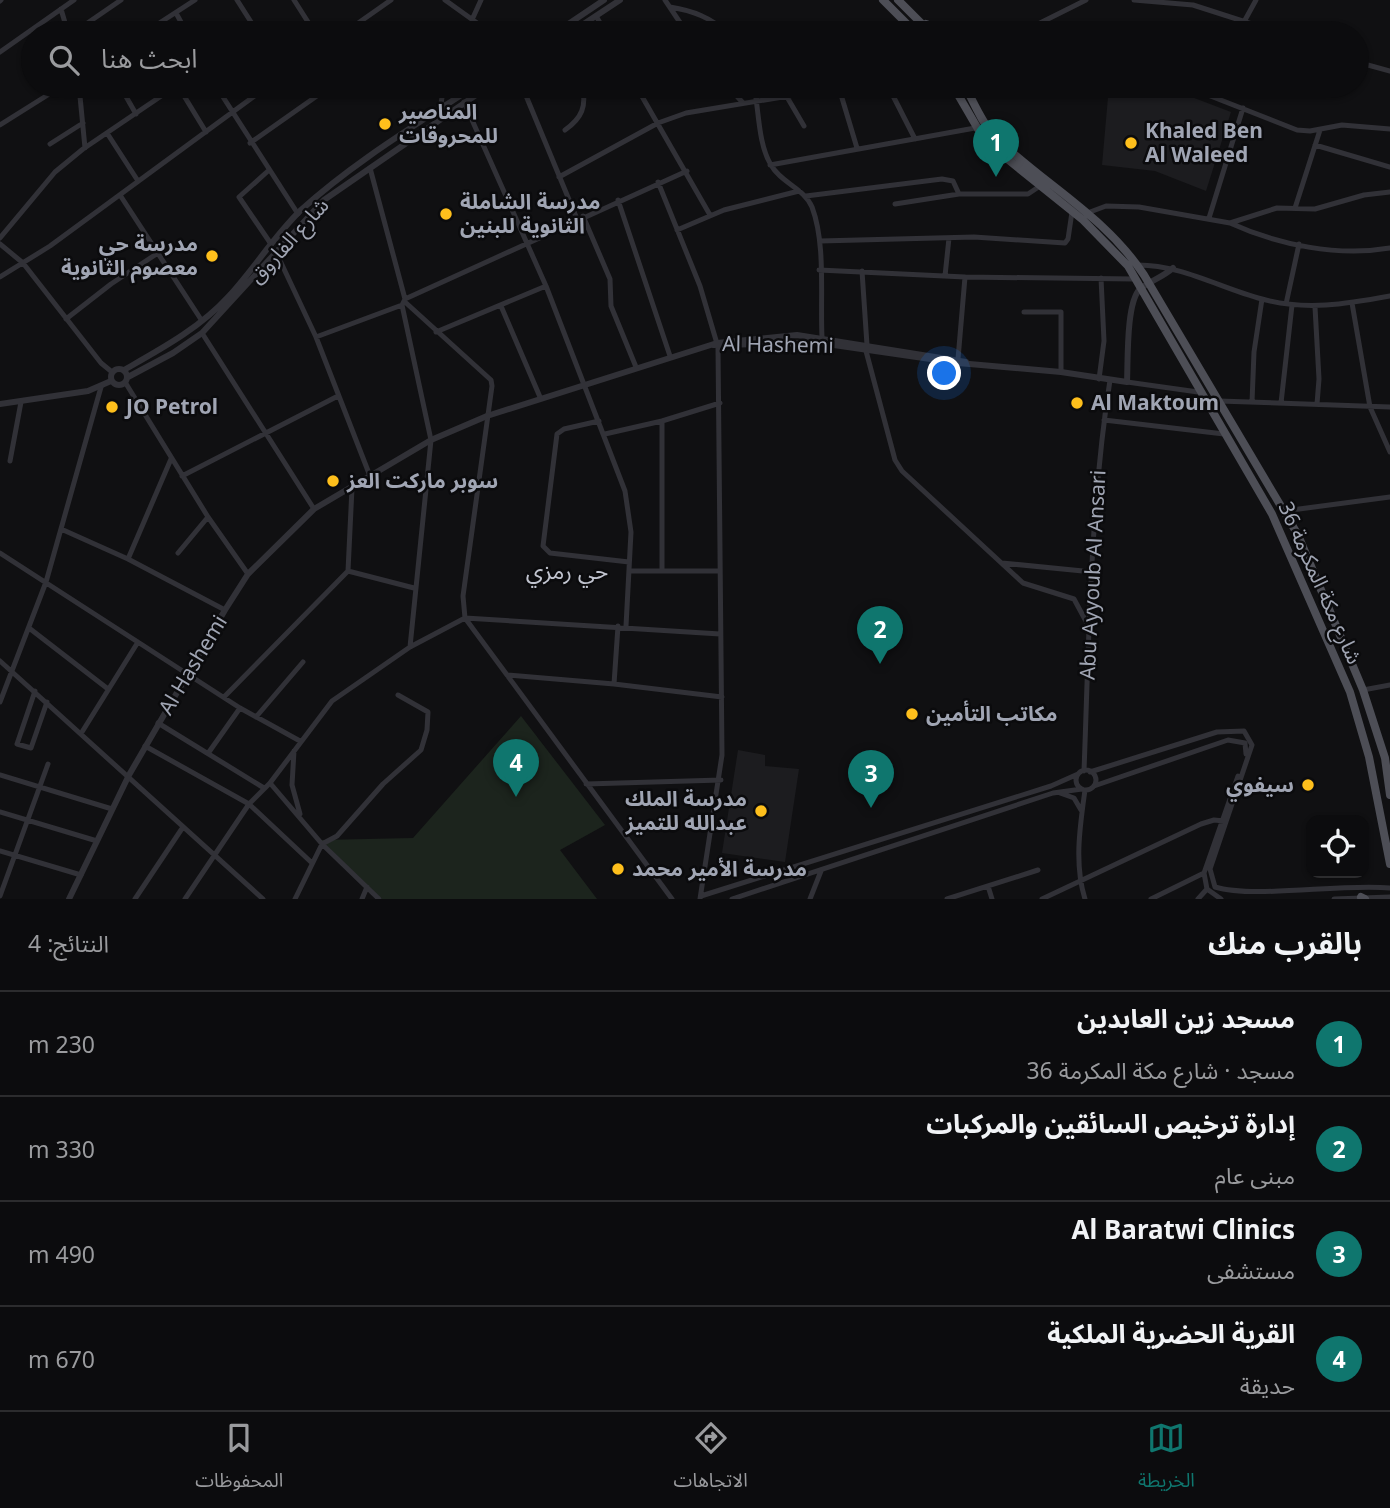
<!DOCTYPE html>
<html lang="ar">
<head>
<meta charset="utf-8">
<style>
  body { margin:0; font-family:"Noto Sans","Noto Sans Arabic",sans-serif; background:#151517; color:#f1f3f6; direction:rtl }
  .controls { position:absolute; right:21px; bottom:21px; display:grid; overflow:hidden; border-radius:14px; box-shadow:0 2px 5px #0004 }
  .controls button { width:63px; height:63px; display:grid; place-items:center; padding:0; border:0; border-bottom:2px solid #2c2c2e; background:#0c0c0e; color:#f1f3f6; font:35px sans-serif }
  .you { position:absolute; left:945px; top:374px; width:24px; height:24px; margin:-18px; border:5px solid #fff; border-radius:50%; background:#1a73e8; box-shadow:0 0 0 10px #1a73e833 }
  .badge { display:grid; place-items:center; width:46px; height:46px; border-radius:50%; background:#0f766e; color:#fff; font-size:23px; font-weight:700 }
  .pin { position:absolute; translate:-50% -58px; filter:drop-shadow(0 2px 4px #0008) }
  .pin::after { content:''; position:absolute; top:37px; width:24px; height:21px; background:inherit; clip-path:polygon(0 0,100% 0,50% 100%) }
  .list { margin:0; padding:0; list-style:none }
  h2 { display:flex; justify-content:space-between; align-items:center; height:91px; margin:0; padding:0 28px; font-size:30px }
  h2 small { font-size:23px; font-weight:400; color:#9a9b9e }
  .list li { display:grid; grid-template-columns:46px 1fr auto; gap:21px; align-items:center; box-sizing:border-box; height:105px; padding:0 28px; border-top:2px solid #2c2c2e }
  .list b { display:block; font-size:26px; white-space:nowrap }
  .list p { margin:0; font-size:23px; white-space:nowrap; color:#9a9b9e }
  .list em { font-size:23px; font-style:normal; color:#9a9b9e }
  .icon { flex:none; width:38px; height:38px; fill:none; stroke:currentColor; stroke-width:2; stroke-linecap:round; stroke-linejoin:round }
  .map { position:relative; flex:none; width:1390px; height:899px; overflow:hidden; direction:ltr }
  .search { position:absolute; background:#0c0c0e; box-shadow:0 2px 5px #0004; left:21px; right:21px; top:21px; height:77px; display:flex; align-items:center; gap:18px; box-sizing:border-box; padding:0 24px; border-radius:38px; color:#9a9b9e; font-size:26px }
  .sheet { height:511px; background:#0c0c0e }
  nav { display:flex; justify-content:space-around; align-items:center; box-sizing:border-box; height:98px; border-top:2px solid #2c2c2e; background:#0c0c0e; font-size:19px; color:#9a9b9e }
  nav a { display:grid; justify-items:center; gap:4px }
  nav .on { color:#0f766e }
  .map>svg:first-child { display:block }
</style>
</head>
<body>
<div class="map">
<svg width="1390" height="899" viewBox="0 0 1390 899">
  <rect width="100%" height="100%" fill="#101012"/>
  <path fill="#1c1c1f" d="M1109 86 1168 88 1231 112 1206 191 1155 171 1102 165Z
    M738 750 765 755V766L799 769 785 862 722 853Z"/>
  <path fill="#1c241d" d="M521 716 605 825 560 850 597 899H382L321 840 413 838Z"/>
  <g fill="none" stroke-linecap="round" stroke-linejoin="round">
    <path stroke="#313137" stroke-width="5" d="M237 0 258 33
      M294 0 315 33
      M445 0 491 33
      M665 0 687 33
      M1134 0 1193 5 1280 33
      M0 1 1 0
      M670 7C694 11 709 17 728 33
      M61 9 68 33
      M176 13 187 33
      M596 16 606 33
      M1245 20 1256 0
      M721 28 757 24
      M73 33 121 0
      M144 33 195 0
      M344 33 391 0
      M466 33 481 0
      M1020 33 1086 0
      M0 52 74 0
      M1357 62 1390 71
      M79 86 85 148
      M120 86 136 114
      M178 86 206 132
      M216 86 298 214
      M522 86 577 219
      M636 86 710 215
      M728 86 743 103
      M754 86C759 110 758 144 771 165 781 183 804 188 812 207 826 244 820 297 822 337
      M888 86 915 139
      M1185 86 1297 130 1310 131 1342 125 1390 129
      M839 88 857 148
      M787 97 804 126
      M464 102 546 286 625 491 631 532 626 626
      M440 109 444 86
      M0 125 62 86
      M565 130C582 118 587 106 582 86
      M107 133 138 181
      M250 143 331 86
      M50 144 83 123
      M1315 145 1390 167
      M770 165 975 128
      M370 168 405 299 402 305 431 440 410 647
      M268 171 239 197 271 244
      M559 177 658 123 686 113 849 86
      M658 182 700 286 718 347 722 755 700 899
      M120 195 202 321
      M806 196 942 179 953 181 959 194
      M618 200 670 356
      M895 204 959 194H1028L1040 186
      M1295 208 1320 130
      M1090 212 1106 206 1139 207 1230 223 1277 208 1315 209 1364 195 1390 192
      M583 216 610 279 611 306 636 367
      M1209 218 1243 108
      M1230 223C1278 245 1338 257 1390 248
      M677 230 724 210 799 191
      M0 238 55 172 83 149 176 86
      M820 241 974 237 1065 243 1068 239 1072 212
      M0 244 23 263 101 363 112 372
      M276 252 316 337 370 476
      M1138 265C1182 265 1220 288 1262 299 1305 311 1347 304 1390 296
      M819 270 965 277 1134 279
      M862 271 867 345
      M945 276 949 238
      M0 277 50 246 268 86
      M405 299 687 171
      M405 302 491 380 492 386 463 596 465 618 720 634
      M1352 303 1370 407 1390 452
      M1286 304 1299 244
      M501 306 540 397
      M1315 307 1319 379 1317 404
      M1024 312H1061V372
      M66 319 111 284 158 253
      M436 332 546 286
      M202 333 314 509
      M316 337 402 305
      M866 351 895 460 902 471 1023 583 1074 599 1088 625
      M958 359 965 277
      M1099 379 1104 341 1101 278
      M125 382 208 517 248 574
      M1127 382 1198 392
      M1219 401 1390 407
      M1252 402 1254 352 1262 299
      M1281 403 1292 305
      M1104 420 1224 434
      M599 421 564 429 557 434 543 546 550 553 629 562
      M662 421V571
      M605 434 662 421 720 403
      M10 461 21 402
      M182 476 338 396
      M1284 511 1390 497
      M61 529 128 559 225 610
      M0 553 240 708 300 741
      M178 553 208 517
      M128 559 171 459
      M1002 563 1093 572
      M348 571 414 588
      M629 571H720
      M29 628 108 689
      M0 661 263 899
      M507 675 614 684 722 697
      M614 684 618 626
      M1363 690 1390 685
      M35 691 17 744 31 748 47 702
      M224 697 348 571 352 488
      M0 702 46 582 101 387
      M256 717 303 662
      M158 723 264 788
      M82 732 138 642
      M145 746 249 804 312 863
      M294 751 292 785 300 814
      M209 752 240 708
      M1076 780a10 10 0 1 1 20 0a10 10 0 1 1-20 0Z
      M1084 771C1089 641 1090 508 1110 380
      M1090 772 1217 732 1244 731 1252 745 1210 869 1215 887C1254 899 1342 883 1390 888
      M0 775 112 809
      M270 783 322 844 379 899
      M586 784 721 780
      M1094 786 1228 740 1245 743 1246 754
      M1085 790C1080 826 1074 864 1085 899
      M1060 793 1074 798 1081 810
      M0 812 97 841
      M0 851 81 875
      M988 886 992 899
      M0 896 48 764
      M701 896 1051 786 1078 774
      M135 899 183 827
      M185 899 249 804 270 783 332 701 410 647 465 618 672 899
      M295 899 322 844 337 836 383 784 421 750 427 730 428 712 398 695
      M362 899 367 887
      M732 899 1053 793 1082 789
      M810 899 821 871
      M947 899 1038 870
      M1042 899 1201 824 1214 820 1224 821
      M1151 899 1204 873
      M1198 899 1207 889
      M1221 899 1207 889 1204 873 1238 776
      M1334 899 1390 897"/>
    <path stroke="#313137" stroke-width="6" d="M555 33 604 0
      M570 33 620 0
      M713 345 820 343 958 363 1061 372 1127 382C1128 362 1126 302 1140 289 1150 281 1163 277 1173 268
      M111 377a8 8 0 1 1 16 0a8 8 0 1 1-16 0Z
      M124 370C161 349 200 328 229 296 254 269 274 236 301 210 354 162 416 125 475 86
      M128 377 173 353 202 333 324 200 489 86
      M0 404 88 391 111 381
      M69 899 129 775 225 610 248 574 314 509 431 440 487 416 717 343 797 335 966 362"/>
    <path stroke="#4d4e56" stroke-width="8" d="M883 0 916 33
      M898 0 931 33
      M926 24 949 33
      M953 86 985 141 1083 220 1128 266 1272 514 1350 692 1369 757 1390 864
      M965 86C974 103 982 123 995 137 1045 185 1105 216 1144 275L1298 535 1363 690 1385 758 1390 795
      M1361 897 1365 899"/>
  </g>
  <g fill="#febf1c" stroke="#0b0b0d" stroke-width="2.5">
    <circle cx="385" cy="124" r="7"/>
    <circle cx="1131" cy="143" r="7"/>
    <circle cx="446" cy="214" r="7"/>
    <circle cx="212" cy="256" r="7"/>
    <circle cx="1077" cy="403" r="7"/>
    <circle cx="112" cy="407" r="7"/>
    <circle cx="333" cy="481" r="7"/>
    <circle cx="912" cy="714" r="7"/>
    <circle cx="1308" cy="785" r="7"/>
    <circle cx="761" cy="811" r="7"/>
    <circle cx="618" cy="869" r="7"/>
  </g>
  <g text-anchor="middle" stroke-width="5" stroke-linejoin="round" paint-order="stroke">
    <g font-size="21" font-weight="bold" fill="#a0a5b3" stroke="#0b0b0d" text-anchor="start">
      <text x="399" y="119">المناصير<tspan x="399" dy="24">للمحروقات</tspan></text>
      <text x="1145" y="138">Khaled Ben<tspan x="1145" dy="24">Al Waleed</tspan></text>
      <text x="460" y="209">مدرسة الشاملة<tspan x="460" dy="24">الثانوية للبنين</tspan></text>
      <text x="198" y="251" text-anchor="end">مدرسة حي<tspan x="198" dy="24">معصوم الثانوية</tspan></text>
      <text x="1091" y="410">Al Maktoum</text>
      <text x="126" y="414">JO Petrol</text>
      <text x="347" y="488">سوبر ماركت العز</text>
      <text x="926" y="721">مكاتب التأمين</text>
      <text x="1294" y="792" text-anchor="end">سيفوي</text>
      <text x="747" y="806" text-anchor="end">مدرسة الملك<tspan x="747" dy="24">عبدالله للتميز</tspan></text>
      <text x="632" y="876">مدرسة الأمير محمد</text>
    </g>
    <g font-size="21" fill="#a0a5b3" stroke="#0b0b0d">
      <text transform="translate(289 241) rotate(-48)" y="7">شارع الفاروق</text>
      <text transform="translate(778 345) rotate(1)" y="7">Al Hashemi</text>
      <text transform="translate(1093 575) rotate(-87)" y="7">Abu Ayyoub Al Ansari</text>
      <text transform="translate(1320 583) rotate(66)" y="7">شارع مكة المكرمة 36</text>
      <text transform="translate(193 665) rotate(-59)" y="7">Al Hashemi</text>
    </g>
    <g font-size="23" fill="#c1c4cf" stroke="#0b0b0d">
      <text x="567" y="579">حي رمزي</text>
    </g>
  </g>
</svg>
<div class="controls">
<button><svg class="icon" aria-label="locate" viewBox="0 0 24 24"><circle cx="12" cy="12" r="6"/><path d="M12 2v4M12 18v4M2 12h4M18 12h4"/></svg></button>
</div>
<div class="you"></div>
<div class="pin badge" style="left:996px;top:177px">1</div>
<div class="pin badge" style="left:880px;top:664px">2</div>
<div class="pin badge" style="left:871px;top:808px">3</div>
<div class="pin badge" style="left:516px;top:797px">4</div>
<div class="search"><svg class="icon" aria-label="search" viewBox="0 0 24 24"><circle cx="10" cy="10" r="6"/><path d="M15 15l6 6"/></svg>ابحث هنا</div>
</div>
<section class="sheet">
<h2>بالقرب منك<small>النتائج: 4</small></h2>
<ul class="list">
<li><span class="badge">1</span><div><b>مسجد زين العابدين</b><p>مسجد · شارع مكة المكرمة 36</p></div><em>230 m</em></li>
<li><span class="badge">2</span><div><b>إدارة ترخيص السائقين والمركبات</b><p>مبنى عام</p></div><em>330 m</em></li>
<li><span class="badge">3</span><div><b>Al Baratwi Clinics</b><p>مستشفى</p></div><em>490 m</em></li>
<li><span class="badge">4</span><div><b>القرية الحضرية الملكية</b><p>حديقة</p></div><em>670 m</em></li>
</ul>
</section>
<nav>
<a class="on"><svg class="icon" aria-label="map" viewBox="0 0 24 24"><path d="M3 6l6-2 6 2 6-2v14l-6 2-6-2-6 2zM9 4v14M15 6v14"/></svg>الخريطة</a>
<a><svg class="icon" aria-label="directions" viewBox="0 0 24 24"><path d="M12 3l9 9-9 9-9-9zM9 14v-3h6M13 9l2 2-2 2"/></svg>الاتجاهات</a>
<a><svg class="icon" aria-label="saved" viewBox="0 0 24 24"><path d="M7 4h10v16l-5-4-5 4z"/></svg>المحفوظات</a>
</nav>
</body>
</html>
